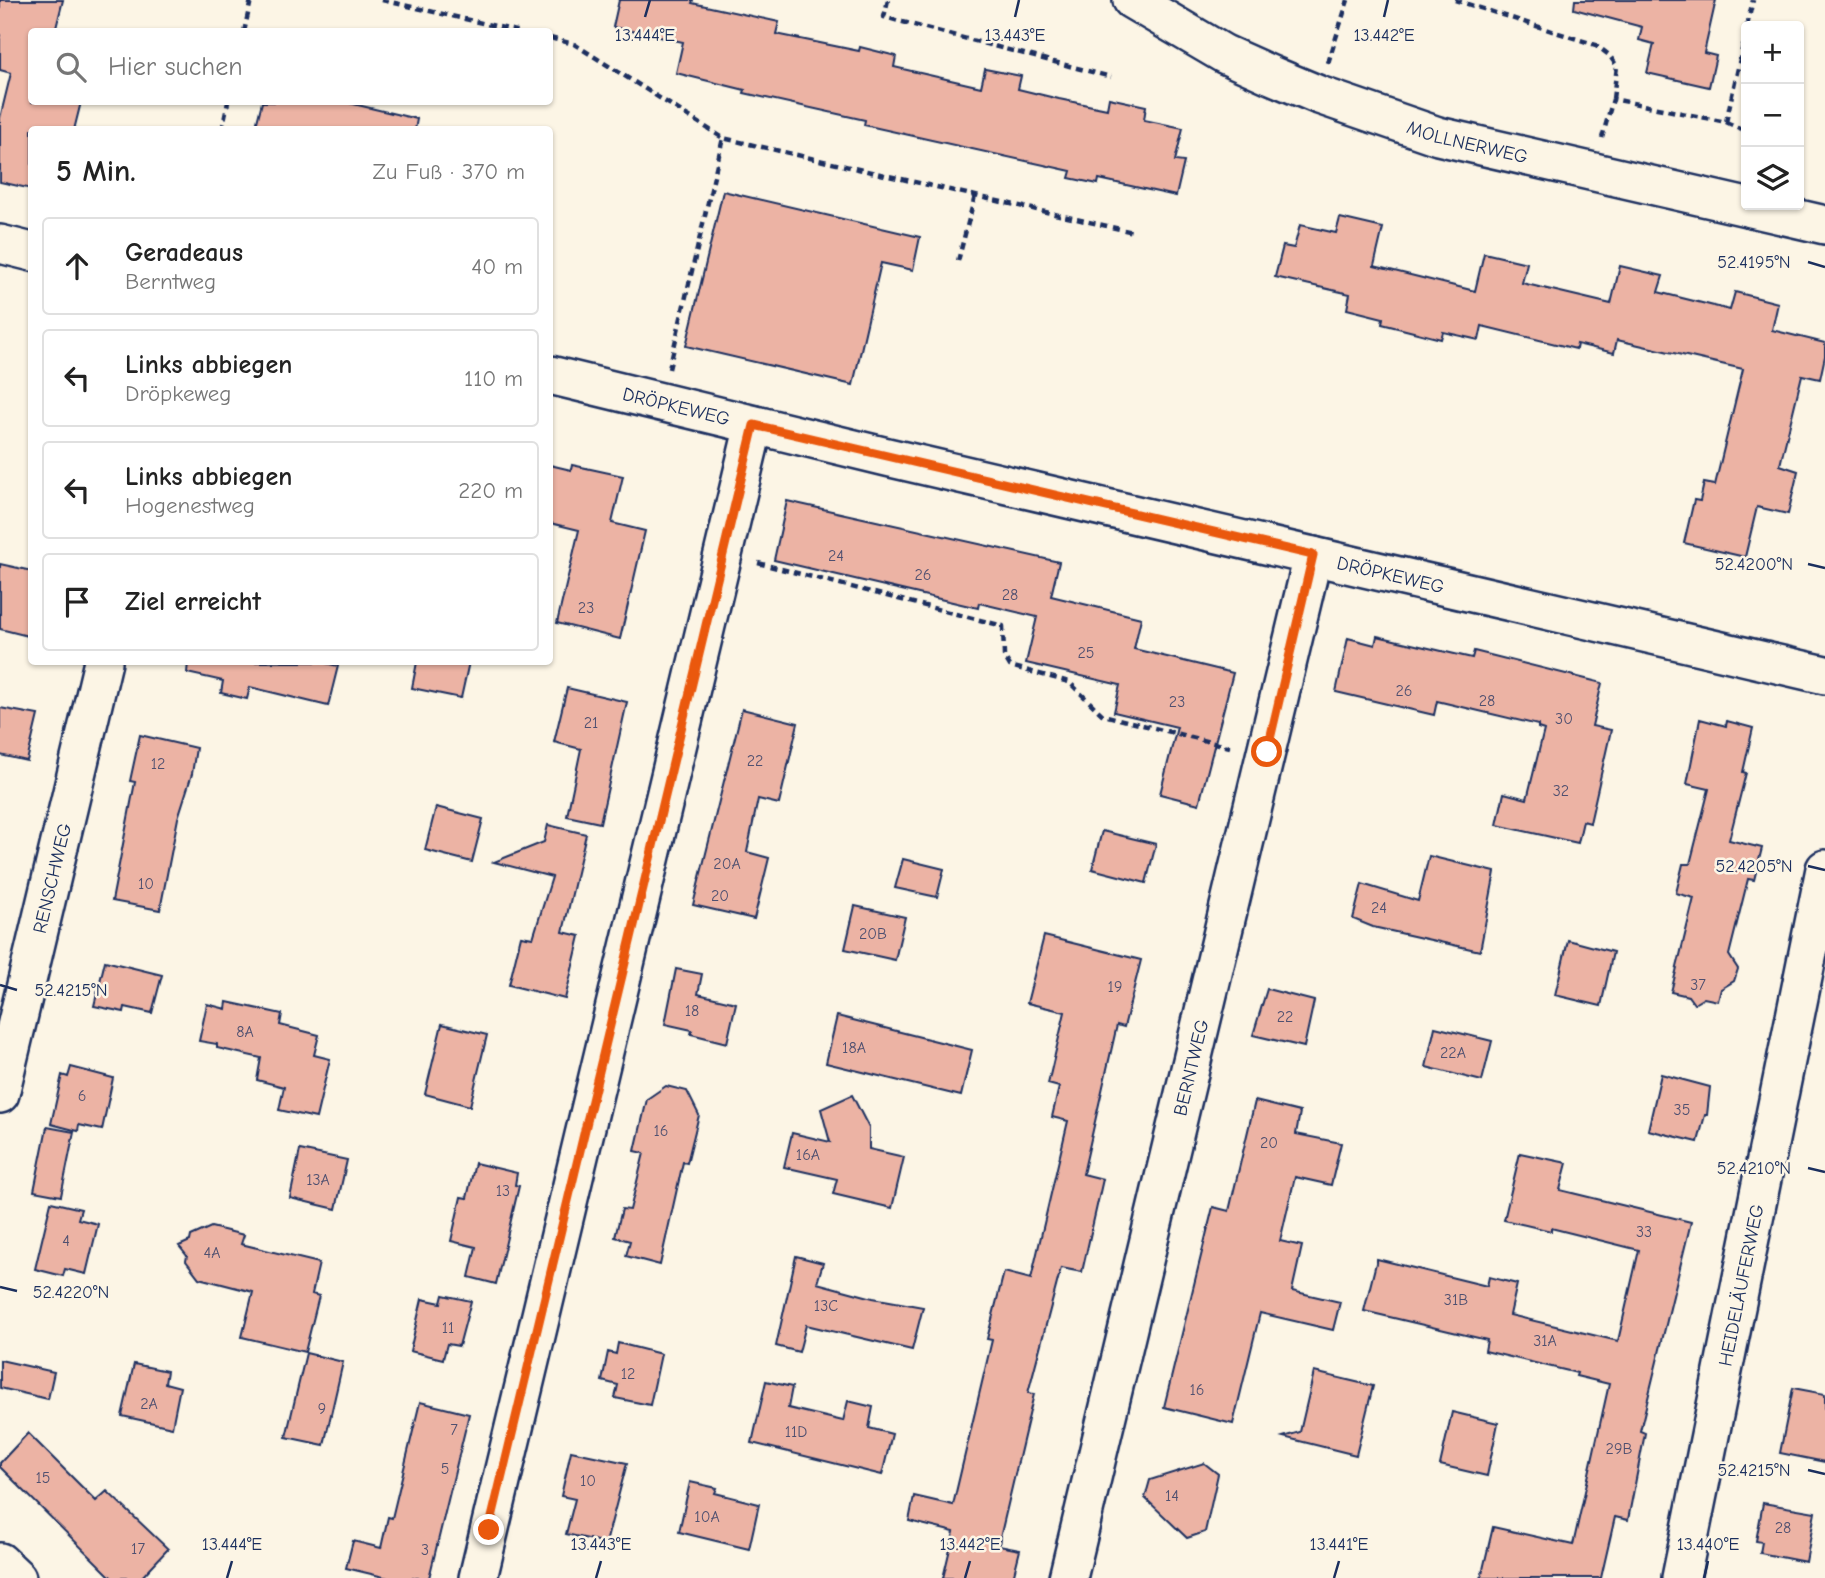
<!DOCTYPE html>
<html lang="de">
<head>
<meta charset="utf-8">
<style>
  body { margin:0; font-family:"Comic Neue",sans-serif; background:#f6f6f6; color:#222 }
  .controls { position:absolute; right:21px; top:21px; display:grid; overflow:hidden; border-radius:7px; box-shadow:0 2px 5px #0004 }
  .controls button { width:63px; height:63px; display:grid; place-items:center; padding:0; border:0; border-bottom:2px solid #e0e0e0; background:#fff; color:#222; font:35px sans-serif }
  .stop { position:absolute; width:21px; height:21px; margin:-16px; border:5px solid #ea580c; border-radius:50%; background:#fff }
  .stop.end { background:#ea580c; border-color:#fff; box-shadow:0 2px 7px #0008 }
  .list { margin:0; padding:0; list-style:none }
  h2 { display:flex; justify-content:space-between; align-items:center; height:91px; margin:0; padding:0 28px; font-size:30px }
  h2 small { font-size:23px; font-weight:400; color:#767676 }
  .list li { display:grid; grid-template-columns:46px 1fr auto; gap:21px; align-items:center; box-sizing:border-box; height:98px; margin:0 14px 14px; padding:0 14px; border:2px solid #e0e0e0; border-radius:7px }
  .list b { display:block; font-size:26px; white-space:nowrap }
  .list p { margin:0; font-size:23px; white-space:nowrap; color:#767676 }
  .list em { font-size:23px; font-style:normal; color:#767676 }
  .icon { flex:none; width:38px; height:38px; fill:none; stroke:currentColor; stroke-width:2; stroke-linecap:round; stroke-linejoin:round }
  .map { position:relative; flex:none; width:1825px; height:1578px; overflow:hidden }
  .search { position:absolute; background:#fff; box-shadow:0 2px 5px #0004; left:28px; top:28px; width:525px; height:77px; display:flex; align-items:center; gap:18px; box-sizing:border-box; padding:0 24px; border-radius:7px; color:#767676; font-size:26px }
  .panel { position:absolute; background:#fff; box-shadow:0 2px 5px #0004; left:28px; top:126px; width:525px; height:539px; border-radius:7px }
  .map>svg:first-child { display:block }
</style>
</head>
<body>
<div class="map">
<svg width="1825" height="1578" viewBox="0 0 1825 1578">
  <rect width="100%" height="100%" fill="#fcf5e5"/>
  <filter id="ink" filterUnits="userSpaceOnUse"><feTurbulence type="fractalNoise" baseFrequency=".0143" numOctaves="2"/><feDisplacementMap in="SourceGraphic" scale="14" xChannelSelector="R" yChannelSelector="G"/><feConvolveMatrix kernelMatrix="1 2 1 2 8 2 1 2 1" color-interpolation-filters="sRGB"/></filter>
  <g filter="url(#ink)">
    <path fill="#ecb3a4" stroke="#1b2f5e" stroke-width="2" d="M0 0H63L55 32H32V102H81L74 130H32V189L0 182V118L11 73 0 70Z
      M619 0H693L692 3 779 22 776 34 859 51 860 47 896 56 894 67 981 87 985 69 1021 76 1018 89 1059 99 1107 109 1109 98 1146 106 1144 120 1183 128 1175 161 1184 162 1176 196 1099 179 1098 184 1069 178 1071 171 864 125 865 120 744 93 745 90 676 73 683 42 613 27Z
      M1575 0H1716L1704 53 1716 56 1709 87 1647 73 1654 44 1639 40 1642 27 1574 9Z
      M262 102H345L417 119 415 130H255Z
      M723 191 920 237 913 270 881 263 853 385 686 346Z
      M1340 218 1383 228 1374 266 1475 291 1484 253 1527 263 1522 283 1611 304 1620 266 1663 276 1658 292 1730 310 1735 292 1778 303 1772 330 1825 343V356L1820 379 1802 375 1780 465 1798 471 1788 514 1757 507 1745 557 1684 543 1694 500 1700 501 1704 483 1715 485 1743 369 1617 340 1614 353 1577 344 1576 349 1482 326 1479 340 1443 332 1441 339 1382 324 1383 318 1347 309 1350 294 1275 277 1283 246 1294 248 1300 225 1336 233Z
      M550 465 571 470 572 465 623 476 612 523 645 531 620 639 557 623 579 530 550 523Z
      M787 501 1059 562 1051 596 1141 618 1134 649 1233 673 1199 804 1160 794 1177 727 1114 712 1120 685 1026 663 1037 617 979 603 978 608 774 560Z
      M0 564 32 571V637L0 629Z
      M1377 636 1472 658 1474 651 1602 683 1592 726 1611 730 1590 823 1583 821 1578 843 1497 825 1504 793 1527 799 1544 730 1538 728V725L1437 701 1434 715 1336 692 1348 638 1375 645Z
      M188 662H321L338 666 328 706 250 687 247 699 221 693 223 681 187 673Z
      M417 662H469L461 698 412 688Z
      M567 688 627 702 600 823 567 816 581 749 554 742Z
      M0 708 38 715 27 761 0 755Z
      M742 709 798 723 779 804 758 799 747 852 769 858 754 919 693 905Z
      M1700 719 1726 726 1727 721 1753 728 1743 772 1746 773 1729 840 1762 848 1754 880 1748 879 1729 955 1738 969 1734 981 1721 989 1718 1001 1704 998 1694 1004 1688 996 1671 992 1694 898 1676 893 1683 864H1690L1709 789 1687 784Z
      M140 735 196 748 192 774 178 818 160 910 112 901 135 782 130 781Z
      M436 807 483 819 472 862 425 850Z
      M548 825 586 834 563 932 580 936 565 999 509 985 521 936 533 938 552 877 494 862 544 842Z
      M1102 831 1156 844 1146 883 1092 869Z
      M1429 856 1495 872 1480 951 1373 927 1353 919 1362 884 1418 901Z
      M903 859 944 869 937 897 895 888Z
      M855 906 905 917 895 960 845 949Z
      M1044 936 1141 960 1124 1027 1117 1025 1083 1174 1103 1179 1082 1272 1061 1268 1028 1393 1034 1394 1000 1538 999 1546 1020 1550 1013 1578H943L954 1532 909 1521 914 1496 953 1505 992 1340 987 1339 1004 1272 1031 1279 1068 1121 1052 1117 1059 1087 1048 1084 1065 1012 1027 1003Z
      M1568 940 1613 952 1601 1006 1555 995Z
      M105 961 162 975 152 1013 125 1007 124 1012 94 1006Z
      M676 969 702 974 698 994 736 1003 727 1043 691 1034 692 1030 665 1024Z
      M1267 989 1314 1001 1304 1047 1253 1035Z
      M227 1002 282 1014 280 1025 319 1035 314 1055 330 1059 316 1118 279 1110 284 1087 257 1080 261 1058 217 1048V1044L199 1041 207 1004 226 1009Z
      M837 1016 972 1050 961 1096 826 1063Z
      M442 1024 487 1035 470 1106 425 1094Z
      M1435 1027 1492 1041 1482 1081 1426 1067Z
      M71 1067 113 1078 102 1130 79 1125 78 1131 51 1124 62 1075 68 1077Z
      M1661 1074 1710 1087 1707 1115H1705L1698 1142 1648 1130Z
      M666 1086 687 1091 699 1115 687 1163 683 1162 660 1265 626 1256 630 1241 615 1237 622 1209 630 1210 644 1153 635 1151 647 1099Z
      M852 1095 869 1128V1149L904 1157 892 1208 833 1194 837 1179 784 1167 792 1133 830 1142 821 1109Z
      M1255 1101 1300 1112 1296 1134 1341 1143 1331 1185 1295 1177 1280 1241 1302 1246 1292 1291 1340 1302 1333 1330 1260 1313 1233 1424 1164 1407 1213 1207 1229 1211Z
      M47 1127 74 1132 61 1196 34 1191Z
      M300 1150 347 1160 336 1209 290 1198Z
      M1520 1153 1567 1163 1560 1190 1691 1222 1640 1431 1645 1433 1628 1520 1615 1517 1601 1578H1481L1493 1527 1573 1545 1609 1384 1576 1376 1577 1373 1485 1351 1487 1340 1364 1311 1377 1259 1487 1286 1489 1277 1517 1284 1510 1315 1618 1341 1639 1250 1551 1228V1231L1504 1220Z
      M475 1163 517 1173 515 1185 519 1186 496 1284 469 1277 476 1247 451 1241 461 1197 467 1198Z
      M51 1202 81 1209 78 1219 98 1224 86 1274 65 1269 63 1276 35 1269Z
      M211 1227 244 1235 241 1244 319 1263 312 1294 319 1296 305 1352 242 1337 253 1292 199 1278 186 1261 187 1256 179 1246 190 1241 191 1236Z
      M796 1256 823 1263 817 1283 873 1298 923 1307 912 1350 806 1325 799 1352 776 1346Z
      M443 1295 471 1301 459 1346 447 1344 443 1359 410 1351 422 1299 441 1303Z
      M618 1343 661 1354 650 1405 615 1398 618 1385 602 1381 608 1352 616 1354Z
      M306 1353 343 1362 324 1445 286 1437Z
      M0 1360 54 1372 48 1399 0 1388Z
      M134 1364 167 1371 165 1383 180 1387 172 1427 122 1416Z
      M1314 1372 1373 1386 1356 1455 1283 1437 1300 1432Z
      M766 1381 792 1387 788 1408 843 1421 848 1401 873 1407 869 1428 892 1434 882 1475 752 1443Z
      M1793 1388 1825 1394V1462L1780 1453Z
      M420 1402 469 1414 429 1578H388L346 1568 353 1541 381 1548 388 1517 392 1518Z
      M1452 1412 1498 1423 1487 1476 1440 1465Z
      M28 1433 96 1501 107 1491 168 1549 141 1578H112L0 1467V1463Z
      M571 1451 627 1463 606 1543 566 1534 575 1499 561 1496Z
      M1204 1463 1218 1474 1205 1532 1187 1538 1145 1498 1150 1480Z
      M690 1482 717 1488 715 1493 759 1504 749 1549 679 1532Z
      M1763 1503 1815 1512 1806 1562 1760 1553 1762 1542 1756 1541Z"/>
    <g fill="none" stroke-linecap="round" stroke-linejoin="round">
      <defs>
        <g id="minor">
          <path id="s1" d="M1132 0 1224 54 1271 75 1319 95 1438 136 1825 225"/>
          <path d="M0 244 32 252"/>
          <path id="s2" d="M550 375 887 457 1825 675"/>
          <path id="s3" d="M0 1094 103 662"/>
          <path d="M0 1562 17 1578"/>
          <path d="M478 1578 754 425"/>
          <path id="s4" d="M1068 1578 1313 556"/>
          <path id="s5" d="M1681 1578 1825 869"/>
        </g>
      </defs>
      <use href="#minor" stroke="#1b2f5e" stroke-width="42"/>
      <path stroke="#1b2f5e" stroke-width="4.5" stroke-dasharray="7 5" stroke-linecap="butt" d="M382 0 521 32
        M888 0 884 17 1111 77
        M1455 0 1596 45 1609 55 1617 66 1613 99
        M1747 26 1753 0
        M244 32 251 0
        M550 38 574 44 723 138 1133 232
        M1328 63 1348 0
        M1726 122 1746 131
        M222 130 228 102
        M1602 138 1613 99 1726 122 1746 32
        M958 261 975 196
        M669 369 723 138
        M758 563 1003 626 1004 656 1010 666 1069 682 1103 715 1230 747"/>
      <use href="#minor" stroke="#fcf5e5" stroke-width="37"/>
    </g>
  </g>
  <g fill="none" stroke-linecap="round" stroke-linejoin="round" filter="url(#ink)">
    <path stroke="#ea580c" stroke-width="9" d="M489 1530 754 425 1313 555 1267 752"/>
  </g>
  <path fill="none" stroke="#1b2f5e" stroke-width="2.5" d="M645 17 650 0M1015 17 1019 0M1384 17 1388 0M1808 262 1825 267M1808 564 1825 568M1808 866 1825 870M0 985 17 990M1808 1168 1825 1172M0 1287 17 1291M1808 1470 1825 1474M227 1578 232 1561M596 1578 601 1561M965 1578 970 1561M1334 1578 1339 1561M1704 1578 1708 1561"/>
  <g text-anchor="middle" stroke-width="5" stroke-linejoin="round" paint-order="stroke">
    <g font-size="16" fill="#4f5070">
      <text x="836" y="561">24</text>
      <text x="923" y="580">26</text>
      <text x="1010" y="600">28</text>
      <text x="586" y="613">23</text>
      <text x="1086" y="658">25</text>
      <text x="1404" y="696">26</text>
      <text x="1487" y="706">28</text>
      <text x="1177" y="707">23</text>
      <text x="1564" y="724">30</text>
      <text x="591" y="728">21</text>
      <text x="755" y="766">22</text>
      <text x="158" y="769">12</text>
      <text x="1561" y="796">32</text>
      <text x="727" y="869">20A</text>
      <text x="146" y="889">10</text>
      <text x="720" y="901">20</text>
      <text x="1379" y="913">24</text>
      <text x="873" y="939">20B</text>
      <text x="1698" y="990">37</text>
      <text x="1115" y="992">19</text>
      <text x="692" y="1016">18</text>
      <text x="1285" y="1022">22</text>
      <text x="245" y="1037">8A</text>
      <text x="854" y="1053">18A</text>
      <text x="1453" y="1058">22A</text>
      <text x="82" y="1101">6</text>
      <text x="1682" y="1115">35</text>
      <text x="661" y="1136">16</text>
      <text x="1269" y="1148">20</text>
      <text x="808" y="1160">16A</text>
      <text x="318" y="1185">13A</text>
      <text x="503" y="1196">13</text>
      <text x="1644" y="1237">33</text>
      <text x="66" y="1246">4</text>
      <text x="212" y="1258">4A</text>
      <text x="1456" y="1305">31B</text>
      <text x="826" y="1311">13C</text>
      <text x="448" y="1333">11</text>
      <text x="1545" y="1346">31A</text>
      <text x="628" y="1379">12</text>
      <text x="1197" y="1395">16</text>
      <text x="149" y="1409">2A</text>
      <text x="322" y="1414">9</text>
      <text x="454" y="1435">7</text>
      <text x="796" y="1437">11D</text>
      <text x="1619" y="1454">29B</text>
      <text x="445" y="1474">5</text>
      <text x="43" y="1483">15</text>
      <text x="588" y="1486">10</text>
      <text x="1172" y="1501">14</text>
      <text x="707" y="1522">10A</text>
      <text x="1783" y="1533">28</text>
      <text x="138" y="1554">17</text>
      <text x="425" y="1555">3</text>
    </g>
    <g font-size="19" fill="#1b2f5e" stroke="#fcf5e5">
      <text dy="7" stroke="none"><textPath href="#s1" startOffset="366">MOLLNERWEG</textPath></text>
      <text dy="7" stroke="none"><textPath href="#s2" startOffset="130">DRÖPKEWEG</textPath></text>
      <text dy="7" stroke="none"><textPath href="#s2" startOffset="864">DRÖPKEWEG</textPath></text>
      <text dy="7" stroke="none"><textPath href="#s3" startOffset="222">RENSCHWEG</textPath></text>
      <text dy="7" stroke="none"><textPath href="#s4" startOffset="525">BERNTWEG</textPath></text>
      <text dy="7" stroke="none"><textPath href="#s5" startOffset="299">HEIDELÄUFERWEG</textPath></text>
    </g>
  </g>
  <g font-size="18" text-anchor="middle" fill="#1b2f5e" stroke="#fcf5e5" stroke-width="5" stroke-linejoin="round" paint-order="stroke">
    <text x="645" y="41">13.444°E</text>
    <text x="1015" y="41">13.443°E</text>
    <text x="1384" y="41">13.442°E</text>
    <text x="1754" y="268">52.4195°N</text>
    <text x="1754" y="570">52.4200°N</text>
    <text x="1754" y="872">52.4205°N</text>
    <text x="71" y="996">52.4215°N</text>
    <text x="1754" y="1174">52.4210°N</text>
    <text x="71" y="1298">52.4220°N</text>
    <text x="1754" y="1476">52.4215°N</text>
    <text x="232" y="1550">13.444°E</text>
    <text x="601" y="1550">13.443°E</text>
    <text x="970" y="1550">13.442°E</text>
    <text x="1339" y="1550">13.441°E</text>
    <text x="1708" y="1550">13.440°E</text>
  </g>
</svg>
<div class="controls">
<button>+</button>
<button>−</button>
<button><svg class="icon" aria-label="layers" viewBox="0 0 24 24"><path d="M12 4l9 5-9 5-9-5zM3 14l9 5 9-5"/></svg></button>
</div>
<div class="stop" style="left:1267px;top:752px"></div>
<div class="stop end" style="left:489px;top:1530px"></div>
<div class="search"><svg class="icon" aria-label="search" viewBox="0 0 24 24"><circle cx="10" cy="10" r="6"/><path d="M15 15l6 6"/></svg>Hier suchen</div>
<section class="panel">
<h2>5 Min.<small>Zu Fuß · 370 m</small></h2>
<ul class="list">
<li><svg class="icon" aria-label="ahead" viewBox="0 0 24 24"><path d="M12 20V5M6 11l6-6 6 6"/></svg><div><b>Geradeaus</b><p>Berntweg</p></div><em>40 m</em></li>
<li><svg class="icon" aria-label="left" viewBox="0 0 24 24"><path d="M17 20v-9H6M10 6l-5 5 5 5"/></svg><div><b>Links abbiegen</b><p>Dröpkeweg</p></div><em>110 m</em></li>
<li><svg class="icon" aria-label="left" viewBox="0 0 24 24"><path d="M17 20v-9H6M10 6l-5 5 5 5"/></svg><div><b>Links abbiegen</b><p>Hogenestweg</p></div><em>220 m</em></li>
<li><svg class="icon" aria-label="arrive" viewBox="0 0 24 24"><path d="M6 21V4h12l-3 4 3 4H6"/></svg><div><b>Ziel erreicht</b></div></li>
</ul>
</section>
</div>
</body>
</html>
